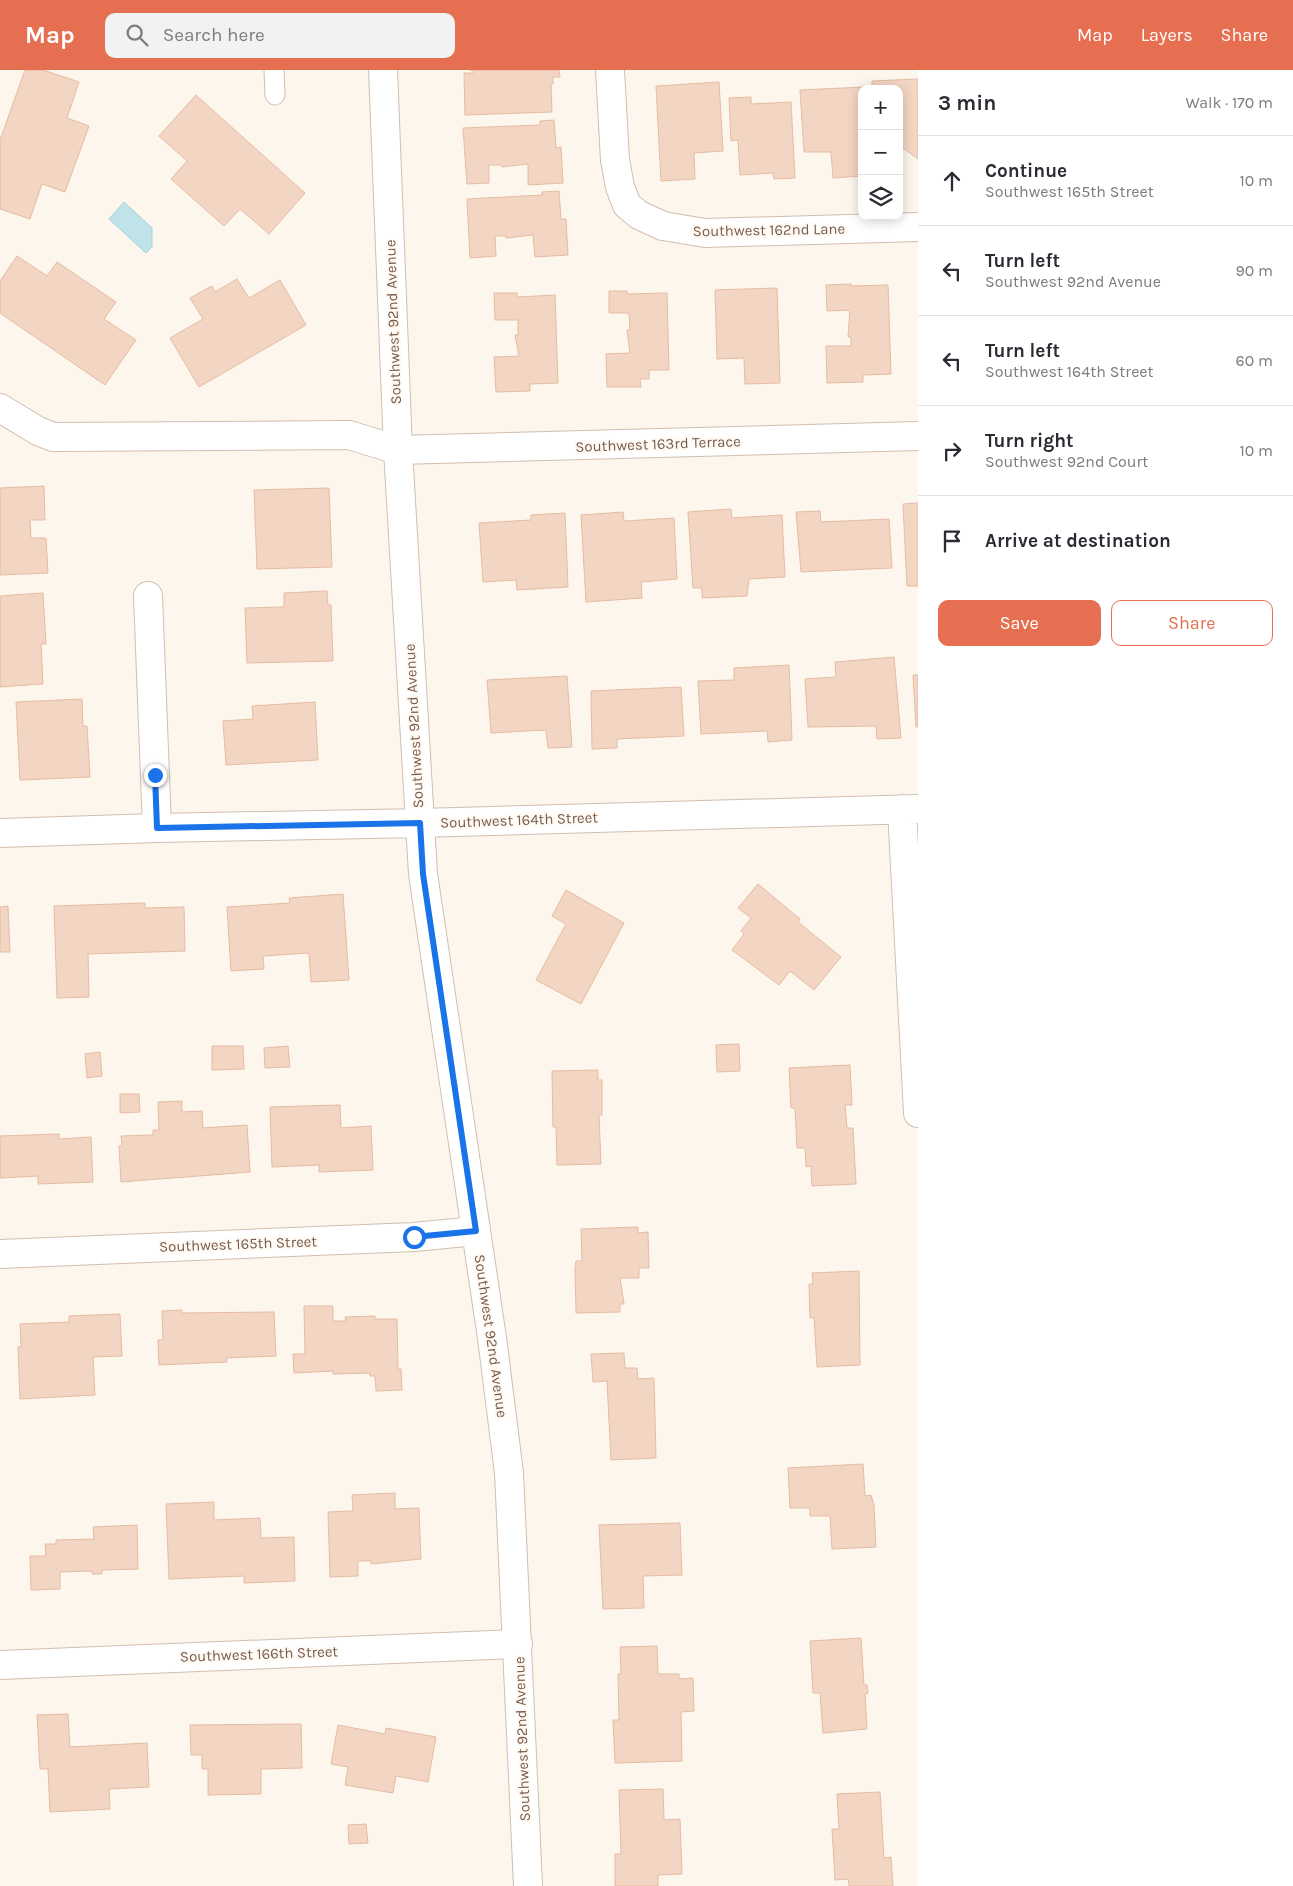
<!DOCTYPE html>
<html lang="en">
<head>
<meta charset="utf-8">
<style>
  body { margin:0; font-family:Karla,sans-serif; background:#f2f2f3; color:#2b2b33 }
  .controls { position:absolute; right:15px; top:15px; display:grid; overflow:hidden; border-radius:10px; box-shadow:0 2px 12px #0003 }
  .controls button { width:45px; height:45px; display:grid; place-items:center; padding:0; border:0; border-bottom:1px solid #e1e1e2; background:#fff; color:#2b2b33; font:25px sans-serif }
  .stop { position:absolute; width:15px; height:15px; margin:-11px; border:4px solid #1a73e8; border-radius:50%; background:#fff }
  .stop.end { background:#1a73e8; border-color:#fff; box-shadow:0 1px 5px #0008 }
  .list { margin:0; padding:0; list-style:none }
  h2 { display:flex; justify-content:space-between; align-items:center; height:65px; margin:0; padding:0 20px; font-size:21px }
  h2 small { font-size:16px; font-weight:400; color:#7c7c81 }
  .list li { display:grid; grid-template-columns:32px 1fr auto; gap:15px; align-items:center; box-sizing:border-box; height:90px; padding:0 20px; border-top:1px solid #e1e1e2 }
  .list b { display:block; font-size:19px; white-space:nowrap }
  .list p { margin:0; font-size:16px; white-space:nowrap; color:#7c7c81 }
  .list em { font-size:16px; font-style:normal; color:#7c7c81 }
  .actions { display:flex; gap:10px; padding:15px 20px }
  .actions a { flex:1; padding:11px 0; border:1px solid #e76f51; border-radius:10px; text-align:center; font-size:18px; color:#e76f51 }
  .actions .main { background:#e76f51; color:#fff }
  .icon { flex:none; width:28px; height:28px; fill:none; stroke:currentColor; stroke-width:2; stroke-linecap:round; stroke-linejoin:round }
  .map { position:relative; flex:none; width:918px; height:1816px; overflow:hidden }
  header { display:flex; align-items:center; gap:30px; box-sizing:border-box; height:70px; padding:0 25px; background:#e76f51; color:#fff }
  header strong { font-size:24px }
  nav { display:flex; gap:28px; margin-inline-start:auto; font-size:18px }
  .search { width:350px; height:45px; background:#f2f2f3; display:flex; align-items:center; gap:12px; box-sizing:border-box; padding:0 18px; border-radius:10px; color:#7c7c81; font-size:19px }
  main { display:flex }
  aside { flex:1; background:#fff }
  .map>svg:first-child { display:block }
</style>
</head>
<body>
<header>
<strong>Map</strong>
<div class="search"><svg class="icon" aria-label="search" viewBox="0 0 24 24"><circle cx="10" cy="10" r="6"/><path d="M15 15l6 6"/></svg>Search here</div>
<nav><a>Map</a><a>Layers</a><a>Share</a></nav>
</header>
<main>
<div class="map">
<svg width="918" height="1816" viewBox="0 0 918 1816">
  <rect width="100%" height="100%" fill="#fdf6ec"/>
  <path fill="#bfe3e8" stroke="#a5d3da" d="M124 132 152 158V177L146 183 109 149Z"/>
  <path fill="#f3d5c3" stroke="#e6bba3" d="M25 0H43L79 12 67 48 89 56 65 122 42 114 30 149 0 139V70Z
    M469 0H559L560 7H553V14H551L552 42 465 45 464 3H473V0Z
    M918 9V89L903 78 899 79V19H872V11Z
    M719 12 723 81 694 83 695 109 661 111 656 16Z
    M864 17 862 19V106L833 108 831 82H804L800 20Z
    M196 25 305 123 269 164 240 139 224 156 171 109 187 91 159 66Z
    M751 27V34L791 32 795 108 774 109 773 103 740 105 738 70 731 71 729 28Z
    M554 50 556 78 561 77 563 113 528 115V94L502 97 501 95H489V113L467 114 463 58 540 55V51Z
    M559 121 561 149H566L568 185 535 187 533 165 506 168V166H495L496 186 470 188 467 129 542 125V122Z
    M17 186 47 206 57 192 116 232 104 249 136 270 105 315 0 243V211Z
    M237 209 249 228 280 210 306 255 199 317 170 268 203 249 190 228 212 216 215 222Z
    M851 214V216L888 215 891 304 863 305V312L827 313 826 276H851V267H848L850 240 827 241 826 215Z
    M777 218 780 313 745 314 744 288 717 289 715 220Z
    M609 221H627L628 224 667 223 669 300H649V309H640L641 317H607L606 284 630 283 627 260H630L629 243H609Z
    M494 223H517V227L555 225 558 313 530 314V321L496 322 494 287 519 286 515 265H518V250H495Z
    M44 416 45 450H30L31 468H46L48 503 0 505V418Z
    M329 418 332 497 257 499 254 420Z
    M918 433V516H907L903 434Z
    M731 439 732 448 782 445 785 507 749 509 747 526 702 528V518H693L688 442Z
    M820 441 821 452 889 449 892 498 801 502 796 442Z
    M623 442 624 451 674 448 677 509 641 512 642 528 586 532 581 445Z
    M565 443 568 517 517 520 516 510 483 512 479 453 531 450V445Z
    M327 521 328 535H331L333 591 247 593 245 538 284 537V523Z
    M43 523 46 574H41L43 614 0 617V526Z
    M894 587 901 668 877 669 876 656 808 657 805 609 836 607 835 592Z
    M789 595 792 670 768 672 767 661 701 664 698 611 734 610V598Z
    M913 605H918V657H916Z
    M567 606 572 677 548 678 546 660 491 663 487 610Z
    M681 617 684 666 617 669V678L592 679 591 621Z
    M82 629 83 656H87L90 707 20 710 16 632Z
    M315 632 318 690 226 695 223 651 253 649 252 636Z
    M758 814 800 849 798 852 841 887 814 920 790 901 779 915 732 880 744 864 741 861 751 848 738 838Z
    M566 820 624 853 581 934 536 910 566 854 552 846Z
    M343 824 349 910 311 912 309 883 263 886 264 899 231 901 227 837 290 833 289 828Z
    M145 833V838L184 837 185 881 88 884 89 927 57 928 54 836Z
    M8 836 10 882H0V837Z
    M739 974 740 1001 717 1002 716 975Z
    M212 976H243L244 999 212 1000Z
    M288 976 290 997 265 998 264 978Z
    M100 982 102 1006 87 1008 85 984Z
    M850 995 852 1035H845L847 1058H853L856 1114 812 1116 811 1096 806 1097 805 1078H797L795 1038H791L789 998Z
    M598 1000V1010H602V1045H599L601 1094 557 1095 556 1057H553L552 1001Z
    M120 1024H139L140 1042 120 1043Z
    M182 1031V1042L202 1041 203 1058 247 1055 250 1102 121 1112 119 1076H122L121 1066 153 1065V1060H159L158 1032Z
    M340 1035 341 1058 371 1056 373 1100 319 1102V1095L272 1097 270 1037Z
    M59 1064V1069L91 1067 93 1112 38 1114V1106L0 1108V1066Z
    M638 1157V1163L648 1162 649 1198H639V1208H620L624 1234H620V1242L576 1243 575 1200 576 1191H582L581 1159Z
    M859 1201 860 1295 817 1297 814 1248H810L809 1214H813L812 1203Z
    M304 1236H333V1251H346L345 1247 375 1246V1249H397L398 1299H401L402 1320 376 1321 375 1306H370V1303L333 1304V1301L294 1303 293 1284H305Z
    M182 1240V1243L274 1242 276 1286 226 1288 227 1292 159 1295 158 1270H163L162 1241Z
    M120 1244 122 1286 93 1287 95 1325 20 1329 18 1277H21L20 1254 69 1252V1246Z
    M624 1283 625 1298H637L638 1309 654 1308 656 1388 611 1390 607 1311 593 1312 591 1284Z
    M863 1394 865 1426 871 1425 874 1435 876 1477 832 1479 830 1446H810V1438H790L788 1398Z
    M395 1423V1439L419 1438 421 1489 371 1494V1491H358V1506L330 1507 328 1442 353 1441 352 1425Z
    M214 1432V1450L260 1448 261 1468 294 1467 295 1511 244 1513V1506L169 1509 166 1434Z
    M680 1453 682 1505 643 1506 644 1538 603 1539 599 1455Z
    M137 1455 138 1499 102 1500V1504H92V1501L60 1502V1519L31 1520 30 1486H46L45 1474H56V1470L94 1469 93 1457Z
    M861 1568 864 1615H867L868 1623 865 1624 867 1659 823 1663 820 1623H813L810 1571Z
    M657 1576 658 1604H679V1609L693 1608 694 1641 681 1642 682 1691 615 1693 613 1650H619L618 1604H621L620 1577Z
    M68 1644 70 1677 147 1673 149 1717 109 1719 110 1739 50 1742 48 1699H40L37 1645Z
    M301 1654 302 1698 261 1699V1724L208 1725V1699H202V1685H191L190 1655Z
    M338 1655 385 1664 386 1658 436 1667 428 1712 396 1706 393 1723 345 1715 348 1697 331 1694Z
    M663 1719 664 1750 680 1749 682 1804 658 1805V1816H615V1784H621L619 1720Z
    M880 1722 884 1788 891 1787 893 1816H849L848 1809 835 1810 832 1759H839L837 1724Z
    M366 1754 368 1773 349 1774 348 1755Z"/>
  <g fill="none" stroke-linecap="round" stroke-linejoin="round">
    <defs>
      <path id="service" d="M274 0 275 25"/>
      <path id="minor" d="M610 0 615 90 620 117 627 135 639 145 663 156 705 163 918 157
        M0 338 38 361 53 367 349 365 398 380 918 366
        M148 526 157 758
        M902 739 918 1043
        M420 753 918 739
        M0 1184 414 1167 476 1161
        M0 1595 518 1574"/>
      <path id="tertiary" d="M383 0 398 380 423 804 492 1268 509 1403 528 1816
        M0 763 157 758 420 753"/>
    </defs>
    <use href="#service" stroke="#d1beb0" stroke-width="21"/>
    <use href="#minor" stroke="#d1beb0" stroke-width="30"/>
    <use href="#tertiary" stroke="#d1beb0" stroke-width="30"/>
    <use href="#service" stroke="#fff" stroke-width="19"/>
    <use href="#minor" stroke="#fff" stroke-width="28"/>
    <use href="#tertiary" stroke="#fff" stroke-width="28"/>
  </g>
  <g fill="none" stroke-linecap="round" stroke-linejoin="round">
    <path stroke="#1a73e8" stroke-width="6" d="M155 705 157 758 420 753 423 804 476 1161 414 1167"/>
  </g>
  <g text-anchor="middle" stroke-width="4.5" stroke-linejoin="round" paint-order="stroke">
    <g font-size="15" fill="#7a5c4d" stroke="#fffaf3">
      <text transform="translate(769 160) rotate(-1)" y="5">Southwest 162nd Lane</text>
      <text transform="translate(393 252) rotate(-92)" y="5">Southwest 92nd Avenue</text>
      <text transform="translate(658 374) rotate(-2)" y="5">Southwest 163rd Terrace</text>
      <text transform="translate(414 656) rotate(-93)" y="5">Southwest 92nd Avenue</text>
      <text transform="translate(519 750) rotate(-2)" y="5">Southwest 164th Street</text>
      <text transform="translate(238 1174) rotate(-2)" y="5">Southwest 165th Street</text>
      <text transform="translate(491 1266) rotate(82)" y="5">Southwest 92nd Avenue</text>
      <text transform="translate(259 1584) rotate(-2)" y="5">Southwest 166th Street</text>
      <text transform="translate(522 1669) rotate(-92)" y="5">Southwest 92nd Avenue</text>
    </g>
  </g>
</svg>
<div class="controls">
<button>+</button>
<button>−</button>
<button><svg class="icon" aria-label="layers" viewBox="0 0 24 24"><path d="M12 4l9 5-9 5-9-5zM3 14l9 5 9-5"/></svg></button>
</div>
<div class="stop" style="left:414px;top:1167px"></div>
<div class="stop end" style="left:155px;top:705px"></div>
</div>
<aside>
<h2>3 min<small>Walk · 170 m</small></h2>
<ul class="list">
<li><svg class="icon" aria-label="ahead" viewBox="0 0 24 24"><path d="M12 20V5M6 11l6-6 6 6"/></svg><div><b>Continue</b><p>Southwest 165th Street</p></div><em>10 m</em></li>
<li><svg class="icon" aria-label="left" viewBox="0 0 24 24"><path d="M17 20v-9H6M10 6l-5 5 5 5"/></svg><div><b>Turn left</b><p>Southwest 92nd Avenue</p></div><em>90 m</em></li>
<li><svg class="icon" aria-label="left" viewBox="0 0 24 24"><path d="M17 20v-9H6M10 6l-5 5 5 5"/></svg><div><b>Turn left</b><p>Southwest 164th Street</p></div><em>60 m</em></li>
<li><svg class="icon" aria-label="right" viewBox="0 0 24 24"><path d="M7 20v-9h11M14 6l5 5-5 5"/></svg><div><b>Turn right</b><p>Southwest 92nd Court</p></div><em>10 m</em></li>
<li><svg class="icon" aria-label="arrive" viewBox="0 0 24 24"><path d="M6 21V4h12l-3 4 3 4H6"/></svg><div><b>Arrive at destination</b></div></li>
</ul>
<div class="actions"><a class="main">Save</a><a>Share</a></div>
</aside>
</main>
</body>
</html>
